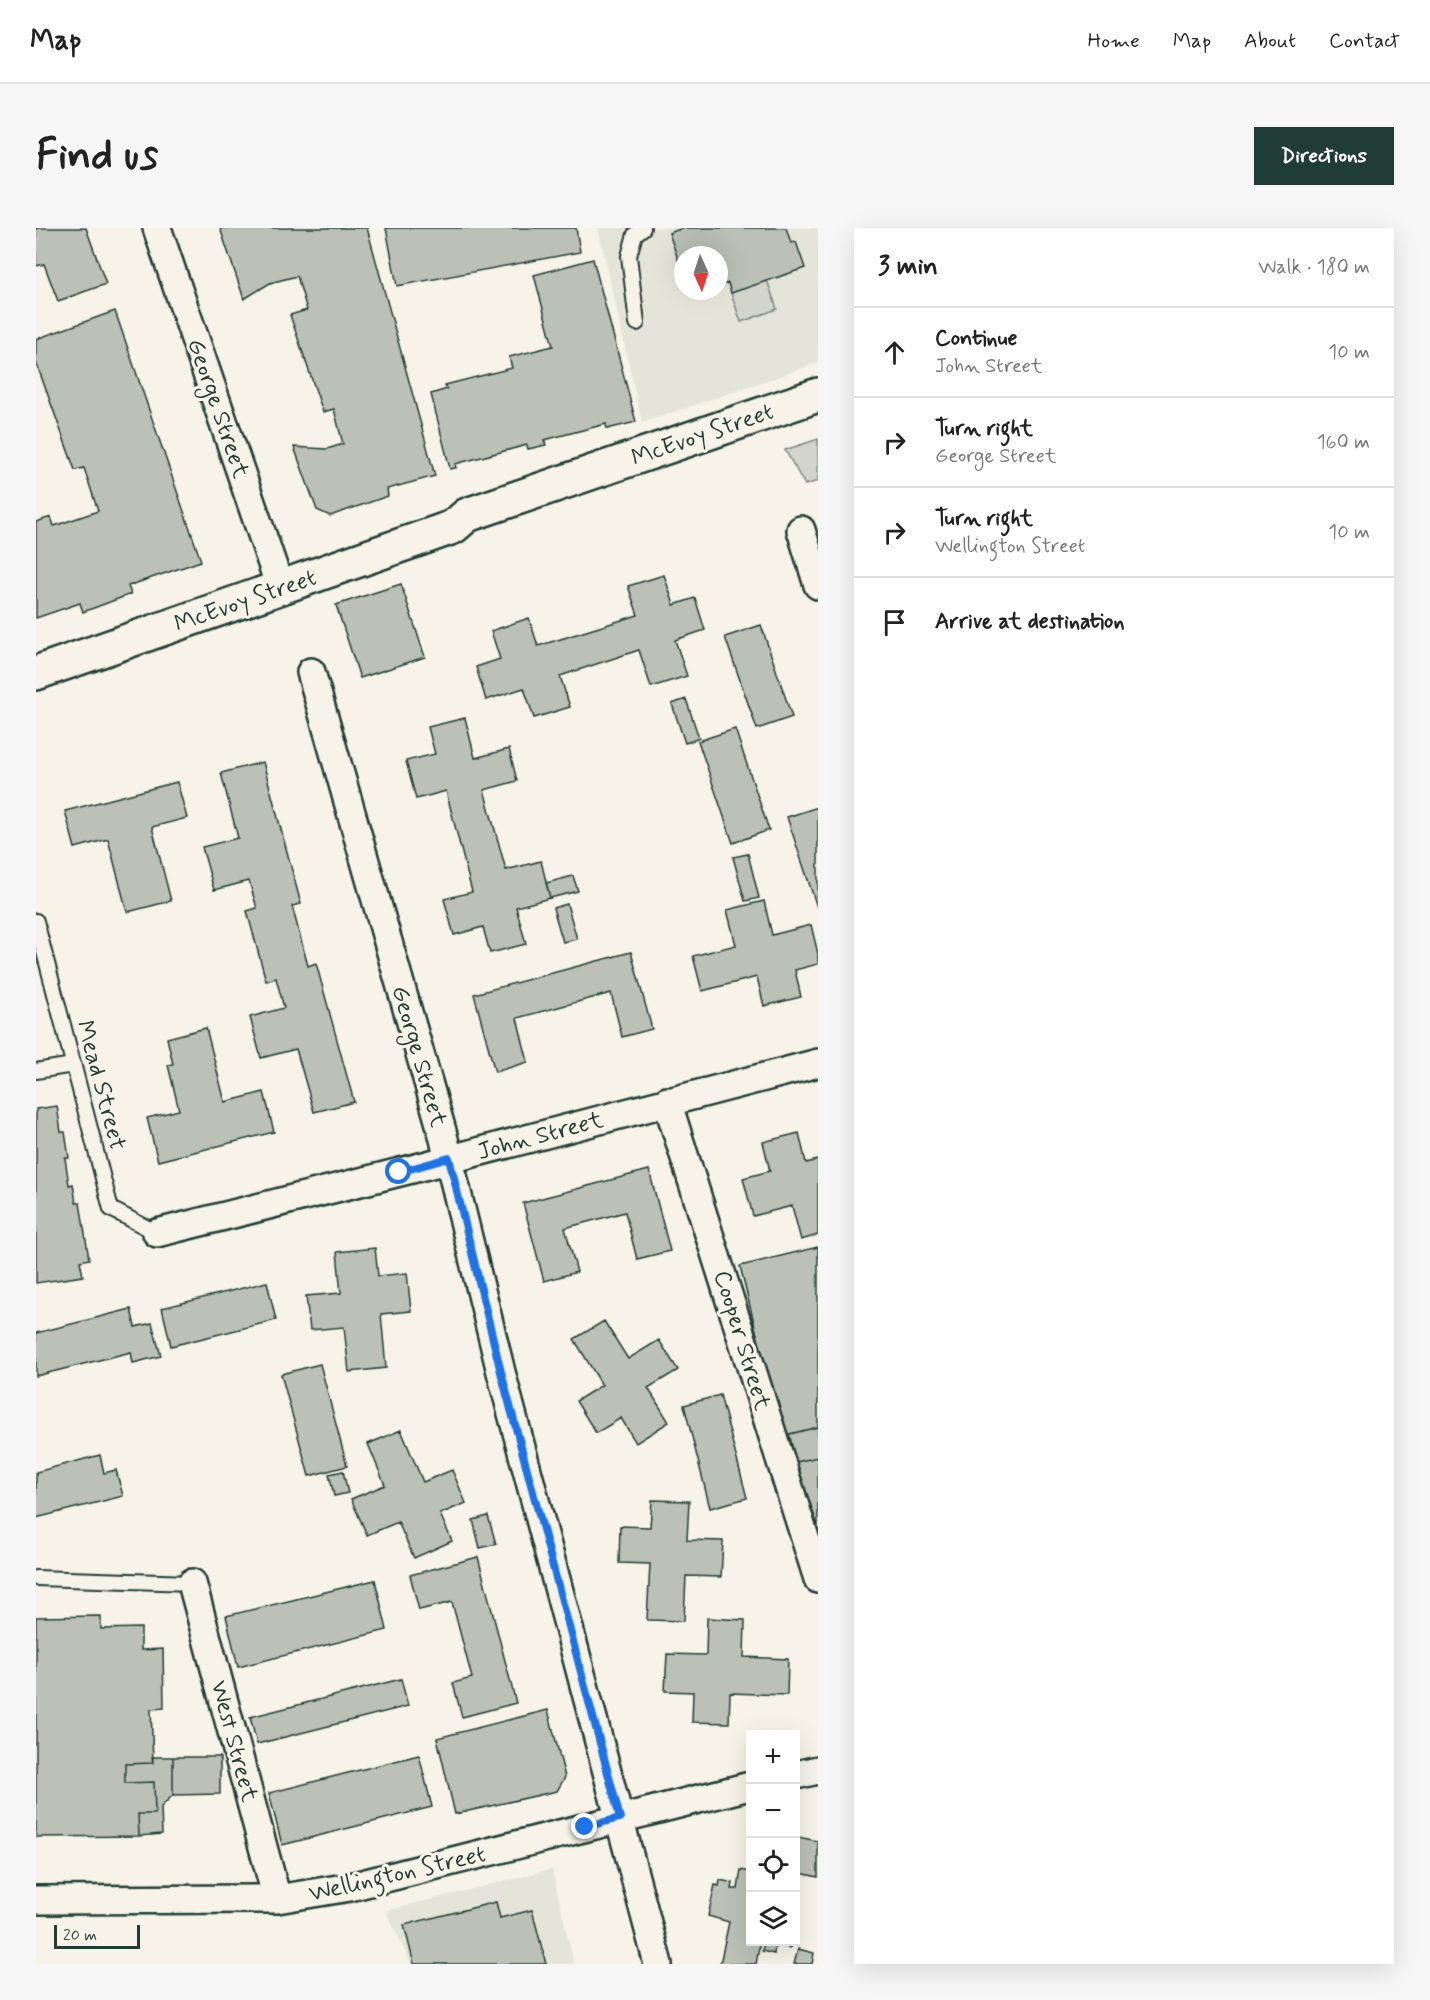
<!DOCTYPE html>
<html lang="en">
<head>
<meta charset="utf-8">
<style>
  body { margin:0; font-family:Mynerve,sans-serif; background:#f6f6f6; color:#222 }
  .controls { position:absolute; right:18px; bottom:18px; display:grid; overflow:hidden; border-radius:0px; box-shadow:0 6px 24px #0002 }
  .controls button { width:54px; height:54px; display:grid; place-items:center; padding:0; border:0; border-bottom:2px solid #e0e0e0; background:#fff; color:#222; font:30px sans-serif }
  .compass { position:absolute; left:638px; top:18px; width:54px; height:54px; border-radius:50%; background:#fff; box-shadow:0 6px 24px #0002; rotate:177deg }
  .scale { position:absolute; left:18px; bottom:15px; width:86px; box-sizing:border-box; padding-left:6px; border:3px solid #1f3d34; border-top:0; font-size:16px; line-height:21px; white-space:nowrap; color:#1f3d34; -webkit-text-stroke:4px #f7f3e8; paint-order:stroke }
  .stop { position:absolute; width:18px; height:18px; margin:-14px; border:4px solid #1a73e8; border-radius:50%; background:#fff }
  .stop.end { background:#1a73e8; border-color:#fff; box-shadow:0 2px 6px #0008 }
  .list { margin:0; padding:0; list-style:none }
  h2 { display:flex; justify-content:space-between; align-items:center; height:78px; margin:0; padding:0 24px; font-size:26px }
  h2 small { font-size:20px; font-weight:400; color:#767676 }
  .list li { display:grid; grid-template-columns:39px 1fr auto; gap:18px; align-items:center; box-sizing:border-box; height:90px; padding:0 24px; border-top:2px solid #e0e0e0 }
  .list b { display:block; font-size:22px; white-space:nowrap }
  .list p { margin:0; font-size:20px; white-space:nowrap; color:#767676 }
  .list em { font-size:20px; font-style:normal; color:#767676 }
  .icon { flex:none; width:33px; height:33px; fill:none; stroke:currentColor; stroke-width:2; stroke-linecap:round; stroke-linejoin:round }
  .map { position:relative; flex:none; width:782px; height:1736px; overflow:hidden; border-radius:0px }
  header { display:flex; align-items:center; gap:36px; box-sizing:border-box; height:84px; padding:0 30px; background:#fff; border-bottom:2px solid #e0e0e0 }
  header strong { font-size:28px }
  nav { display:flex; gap:33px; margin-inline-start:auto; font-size:21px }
  .intro { display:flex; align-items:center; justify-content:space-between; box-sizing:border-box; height:144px; padding:0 36px }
  h1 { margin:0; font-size:42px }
  .button { padding:15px 27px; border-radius:0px; background:#1f3d34; color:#fff; font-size:21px; font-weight:700 }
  main { display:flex; gap:36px; padding:0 36px }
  aside { flex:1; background:#fff; border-radius:0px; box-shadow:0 6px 24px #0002 }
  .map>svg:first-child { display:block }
</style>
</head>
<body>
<header>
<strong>Map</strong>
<nav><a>Home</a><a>Map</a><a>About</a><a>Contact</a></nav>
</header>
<div class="intro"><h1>Find us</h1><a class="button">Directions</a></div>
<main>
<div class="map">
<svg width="782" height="1736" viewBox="0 0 782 1736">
  <rect width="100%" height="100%" fill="#f7f3e8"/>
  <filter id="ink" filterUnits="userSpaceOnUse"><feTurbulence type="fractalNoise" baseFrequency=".0167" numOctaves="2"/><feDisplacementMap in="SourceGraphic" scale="12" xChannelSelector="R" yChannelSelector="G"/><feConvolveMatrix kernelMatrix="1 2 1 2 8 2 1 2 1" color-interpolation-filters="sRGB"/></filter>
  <g filter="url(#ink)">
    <path fill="#e5e4d9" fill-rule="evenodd" d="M562 0H782V135L606 195ZM647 27H683V63H647Z
      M516 1641 538 1736H375L350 1683Z"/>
    <path fill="#d3d5ca" stroke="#79897f" stroke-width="1.5" d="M731 52 741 81 705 94 695 65Z
      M782 211V253L769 257 749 222Z"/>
    <path fill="#bbc1b6" stroke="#1f3d34" stroke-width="1.5" d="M0 0H50L70 56 22 73 8 36 0 38Z
      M184 0H331L399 248 351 261 352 268 294 288 281 282 258 219 291 221 307 216 298 181 287 184 254 87 271 82 261 48 234 55 208 71Z
      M350 0H540L544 24 361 58Z
      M647 0H750L755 15 760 14 769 40 695 65 692 55 683 58V27H647V46L633 5Z
      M557 31 600 194 571 201 570 196 508 212 510 217 492 221 491 217 419 236 420 240 414 241 395 166 411 161 409 157 476 140 473 129 517 118 498 47Z
      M79 83 165 333 92 358 95 366 47 384 44 375 0 390V294L15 289 18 298 62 283 48 240 39 242 0 134V111Z
      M628 347 638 377 659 370 669 402 639 412 651 448 615 459 603 422 524 448 534 479 498 490 488 460 450 472 440 439 464 431 455 403 493 390 502 418 602 387 592 358Z
      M365 356 389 429 324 450 300 377Z
      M725 397 756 489 721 501 689 409Z
      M650 471 663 510 649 515 636 476Z
      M429 490 439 530 473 521 481 553 448 562 470 642 505 633 514 670 480 679 490 716 454 725 447 699 418 707 408 671 436 664 410 563 380 571 370 533 399 526 392 499Z
      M699 501 733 602 697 615 662 513Z
      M227 534 265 676 256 678 272 738 280 735 318 874 278 884 260 821 225 830 214 789 248 780 240 750 230 753 211 683 221 680 213 653 178 662 166 619 202 610 185 545Z
      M141 554 151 590 116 599 135 673 91 684 72 611 39 620 29 583Z
      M782 579V679H781L751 589Z
      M712 626 723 670 709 673 697 629Z
      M537 648 542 663 514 670 510 655Z
      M728 673 736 707 775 697 782 726V736L759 742 765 769 728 778 721 749 666 763 657 728 700 717 691 682Z
      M531 676 541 711 527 714 517 680Z
      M595 724 616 801 586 809 575 765 481 790 492 834 459 844 438 766Z
      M170 800 189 874 228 864 238 904 122 933 111 890 143 882 132 837 137 836 131 810Z
      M21 878 25 904H29L33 930H29L33 957 37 956 40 975H44L53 1031 44 1033 47 1048 0 1055V881Z
      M763 905 770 935 782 932V1007L765 1012 756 978 717 988 707 950 734 943 727 914Z
      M613 942 634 1023 601 1031 589 984 529 1000 541 1044 508 1053 487 975Z
      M782 1019V1199L746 1208 704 1038Z
      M339 1020 342 1048 371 1045 375 1083 345 1086 350 1140 313 1144 308 1099 274 1102 270 1068 305 1065 301 1024Z
      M231 1054 240 1092 135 1118 126 1080Z
      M95 1081 99 1099 116 1095 125 1128 97 1135 95 1124 0 1148V1105Z
      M568 1093 592 1131 623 1112 642 1142 612 1160 633 1194 600 1215 585 1190 560 1205 540 1173 566 1157 538 1111Z
      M284 1136 311 1238 273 1248 245 1146Z
      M684 1167 711 1270 674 1280 648 1177Z
      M782 1199V1229L760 1234 753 1206Z
      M365 1202 387 1254 416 1242 430 1275 404 1286 416 1313 378 1330 362 1294 331 1307 315 1271 349 1257 332 1216Z
      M64 1227 68 1245 80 1242 87 1268 0 1290V1244Z
      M782 1229V1299L760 1234Z
      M307 1243 312 1265 298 1268 293 1246Z
      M616 1272 653 1273 651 1312 687 1313 685 1349 650 1348 648 1393 611 1392 614 1336 583 1335 584 1298 614 1299Z
      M452 1288 460 1316 444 1320 437 1292Z
      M442 1329 480 1475 426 1489 417 1455 436 1450 416 1374 383 1382 374 1347Z
      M339 1352 351 1402 202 1439 190 1388Z
      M65 1388V1401L105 1400V1422L127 1421 128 1480 115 1481 117 1535 89 1536V1555L118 1554 119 1586H102L103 1608 0 1609V1389Z
      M671 1390 709 1392 708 1429 752 1431 751 1467 694 1465 693 1495 656 1494 657 1464 629 1463 631 1426 670 1427Z
      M365 1451 372 1478 221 1516 214 1489Z
      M512 1482 529 1549 521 1563 419 1586 401 1510Z
      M383 1527 396 1579 246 1617 233 1565Z
      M116 1529H137V1567L125 1579 126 1606 103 1608 102 1586H119L118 1554 89 1555V1536L117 1535Z
      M137 1529H184V1566L137 1567Z
      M762 1609 782 1613V1649L760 1644V1621Z
      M705 1642 714 1644V1714H756L754 1720 739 1717 738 1726 726 1723 728 1715 724 1714 720 1736H684L693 1694 672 1688 679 1657 683 1658 684 1652 697 1655 696 1661H702Z
      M460 1674 464 1690 496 1682 510 1736H378L368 1697Z
      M762 1721 778 1725 776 1736H758Z"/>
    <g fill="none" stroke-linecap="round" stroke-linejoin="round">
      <defs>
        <path id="lane" d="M601 95 593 28 599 6 607 0
          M0 693 75 981 121 1005
          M0 843 37 837
          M0 1350 156 1355"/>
        <path id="street" d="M121 0 244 359
          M765 302 782 357
          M275 444 406 903 465 1144 622 1736
          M631 873 782 1351
          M121 1005 380 940 782 835
          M156 1355 241 1671
          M760 1547 782 1542
          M0 1672 241 1671 314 1659 714 1558"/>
        <path id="primary" d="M0 445 417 299 431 287 782 167"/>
      </defs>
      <use href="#lane" stroke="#1f3d34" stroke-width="18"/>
      <use href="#street" stroke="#1f3d34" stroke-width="32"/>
      <use href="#primary" stroke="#1f3d34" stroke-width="38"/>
      <use href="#lane" stroke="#f7f3e8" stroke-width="14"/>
      <use href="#street" stroke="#f7f3e8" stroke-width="27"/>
      <use href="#primary" stroke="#f7f3e8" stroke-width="33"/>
    </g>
  </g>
  <g fill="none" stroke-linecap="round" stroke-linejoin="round" filter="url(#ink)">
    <path stroke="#1a73e8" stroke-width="8" d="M363 944 413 930 465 1144 584 1590 549 1599"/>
  </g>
  <g text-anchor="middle" stroke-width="6" stroke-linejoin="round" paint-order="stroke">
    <g font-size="24" fill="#1f3d34" stroke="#f7f3e8">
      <text transform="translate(183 180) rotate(71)" y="8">George Street</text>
      <text transform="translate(666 206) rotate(-19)" y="8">McEvoy Street</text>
      <text transform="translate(209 372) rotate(-19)" y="8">McEvoy Street</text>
      <text transform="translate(384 828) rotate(74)" y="8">George Street</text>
      <text transform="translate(66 857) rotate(75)" y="8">Mead Street</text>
      <text transform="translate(504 907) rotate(-15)" y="8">John Street</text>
      <text transform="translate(707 1112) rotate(73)" y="8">Cooper Street</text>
      <text transform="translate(199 1513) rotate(75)" y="8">West Street</text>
      <text transform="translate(361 1645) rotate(-13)" y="8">Wellington Street</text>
    </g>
  </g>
</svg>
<div class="controls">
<button>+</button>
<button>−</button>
<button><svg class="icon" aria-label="locate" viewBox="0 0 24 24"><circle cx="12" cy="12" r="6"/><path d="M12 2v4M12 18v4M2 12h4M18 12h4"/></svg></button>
<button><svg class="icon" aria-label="layers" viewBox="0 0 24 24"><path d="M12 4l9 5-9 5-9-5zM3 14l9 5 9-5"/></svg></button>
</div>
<svg class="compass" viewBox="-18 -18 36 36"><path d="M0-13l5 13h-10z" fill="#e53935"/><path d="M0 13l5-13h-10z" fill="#767676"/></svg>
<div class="scale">20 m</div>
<div class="stop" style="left:363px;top:944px"></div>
<div class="stop end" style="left:549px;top:1599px"></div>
</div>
<aside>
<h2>3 min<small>Walk · 180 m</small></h2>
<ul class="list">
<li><svg class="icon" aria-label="ahead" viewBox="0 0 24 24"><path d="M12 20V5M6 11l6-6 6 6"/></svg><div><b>Continue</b><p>John Street</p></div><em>10 m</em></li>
<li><svg class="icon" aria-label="right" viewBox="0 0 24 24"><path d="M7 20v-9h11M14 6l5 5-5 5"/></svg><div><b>Turn right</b><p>George Street</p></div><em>160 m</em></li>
<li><svg class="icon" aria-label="right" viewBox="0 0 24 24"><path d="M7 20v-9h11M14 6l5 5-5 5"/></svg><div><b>Turn right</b><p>Wellington Street</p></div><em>10 m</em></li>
<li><svg class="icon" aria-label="arrive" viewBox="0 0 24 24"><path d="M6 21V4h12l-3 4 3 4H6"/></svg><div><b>Arrive at destination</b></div></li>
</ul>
</aside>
</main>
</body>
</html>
